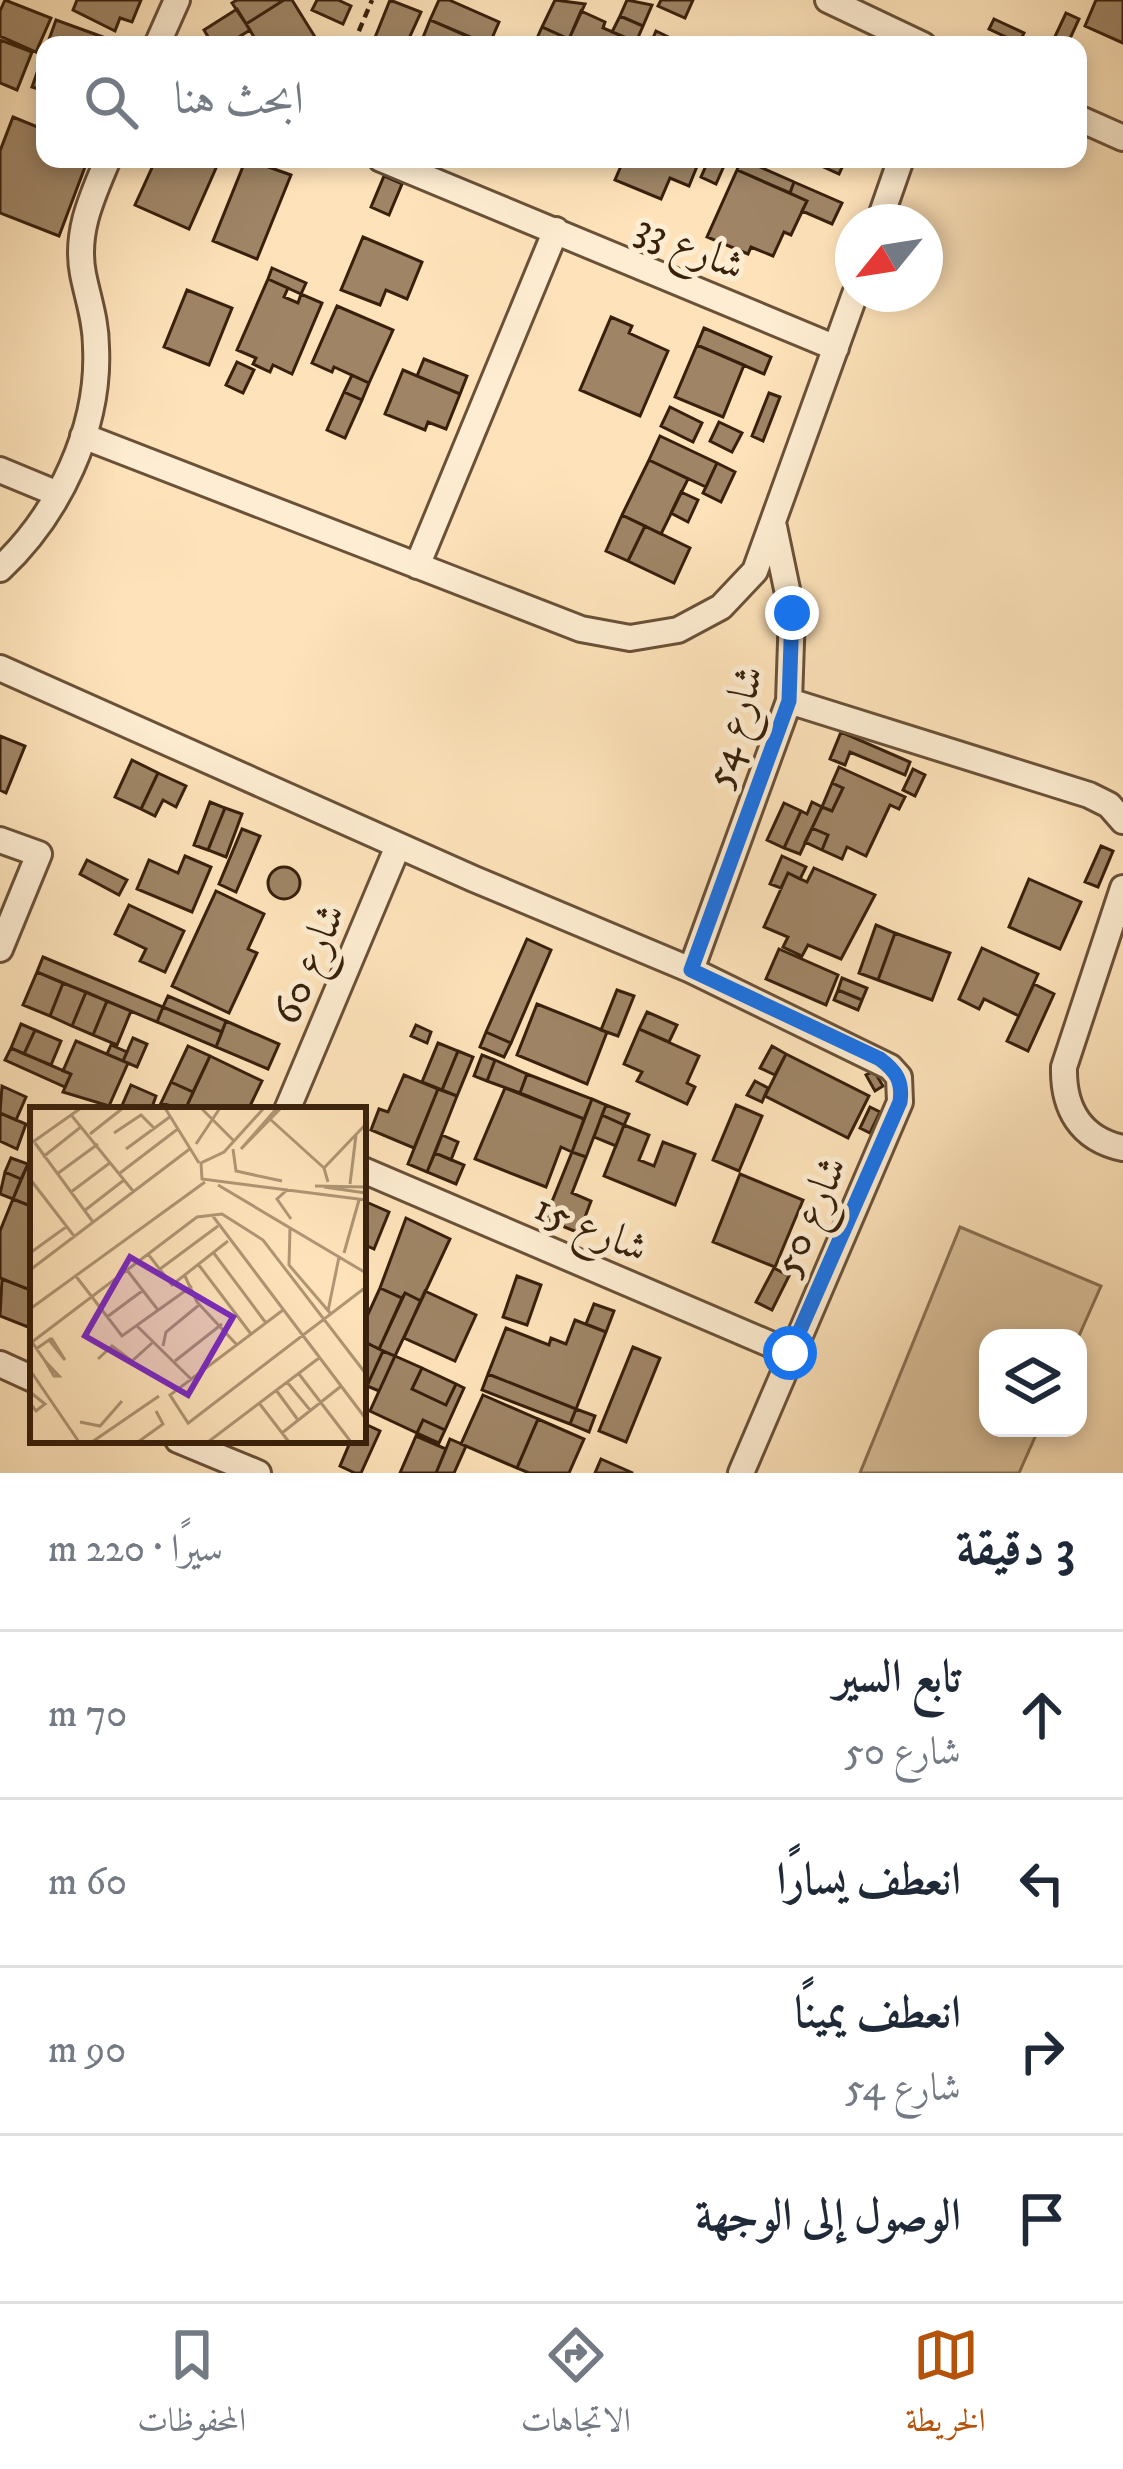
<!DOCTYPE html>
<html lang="ar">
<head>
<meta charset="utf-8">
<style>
  body { margin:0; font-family:"IM FELL DW Pica",Amiri,serif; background:#f2f2f3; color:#1f2937; direction:rtl }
  .controls { position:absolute; right:36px; bottom:36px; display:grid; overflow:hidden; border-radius:24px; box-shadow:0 6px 18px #0003 }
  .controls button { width:108px; height:108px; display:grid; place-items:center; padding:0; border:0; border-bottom:3px solid #e0e1e3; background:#fff; color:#1f2937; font:60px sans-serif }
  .compass { position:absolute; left:835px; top:204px; width:108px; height:108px; border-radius:50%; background:#fff; box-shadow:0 6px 18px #0003; rotate:240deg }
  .stop { position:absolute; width:36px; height:36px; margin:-27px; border:9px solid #1a73e8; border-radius:50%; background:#fff }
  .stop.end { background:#1a73e8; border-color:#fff; box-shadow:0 3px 12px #0008 }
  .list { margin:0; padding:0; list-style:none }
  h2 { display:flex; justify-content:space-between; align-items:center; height:156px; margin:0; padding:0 48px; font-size:51px }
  h2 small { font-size:39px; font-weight:400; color:#747a83 }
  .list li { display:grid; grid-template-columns:78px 1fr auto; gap:36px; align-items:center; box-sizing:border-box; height:168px; padding:0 48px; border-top:3px solid #e0e1e3 }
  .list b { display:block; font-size:45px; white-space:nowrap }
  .list p { margin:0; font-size:39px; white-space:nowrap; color:#747a83 }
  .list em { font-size:39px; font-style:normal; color:#747a83 }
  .icon { flex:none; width:66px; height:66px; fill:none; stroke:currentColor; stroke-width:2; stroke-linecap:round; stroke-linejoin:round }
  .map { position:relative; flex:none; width:1123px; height:1473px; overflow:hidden; direction:ltr }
  .search { position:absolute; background:#fff; box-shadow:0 6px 18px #0003; left:36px; right:36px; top:36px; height:132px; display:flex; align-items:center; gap:30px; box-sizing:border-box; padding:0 42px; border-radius:24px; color:#747a83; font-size:45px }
  .sheet { height:828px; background:#fff }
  nav { display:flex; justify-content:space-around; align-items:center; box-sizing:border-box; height:168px; border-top:3px solid #e0e1e3; background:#fff; font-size:33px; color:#747a83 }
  nav a { display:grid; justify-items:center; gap:6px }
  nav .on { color:#b45309 }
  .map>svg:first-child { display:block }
</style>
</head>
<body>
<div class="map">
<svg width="1123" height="1473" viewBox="0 0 1123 1473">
  <rect width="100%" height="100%" fill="#fee3ba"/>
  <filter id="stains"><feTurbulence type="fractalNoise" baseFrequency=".00167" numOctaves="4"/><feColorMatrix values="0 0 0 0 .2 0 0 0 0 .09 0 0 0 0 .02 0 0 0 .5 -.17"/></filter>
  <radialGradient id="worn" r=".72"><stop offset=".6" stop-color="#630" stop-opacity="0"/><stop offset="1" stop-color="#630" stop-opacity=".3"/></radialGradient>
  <path fill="#dcc29c" stroke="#8a7154" stroke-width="3" d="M960 1227 1101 1286 1078 1338H988V1428H1039L1019 1473H860Z"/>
  <path fill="#9f8566" stroke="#38200c" stroke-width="3" d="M5 0 51 18 36 52 0 36V11Z
    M77 0H141L132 22 120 18 115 31 73 10Z
    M237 0H284L246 24 232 3Z
    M284 0H292L320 45H259L246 24Z
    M317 0H338L351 6 343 24 312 10Z
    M390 0 421 12 406 45H372Z
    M439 0H449L499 22 489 45 430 20Z
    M555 0 585 4 569 39 542 27Z
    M627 0 652 5 643 26 620 16Z
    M661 0H693L685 18 658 6Z
    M1096 0H1123V43L1085 26Z
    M237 9 250 30 226 45H213L204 30Z
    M581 11 605 22 603 28 636 42 634 45H534L542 27 569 39Z
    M1066 13 1079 19 1067 45H1051Z
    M620 16 643 26 636 42 612 32Z
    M994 19 1024 33 1019 43 989 29Z
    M56 20 125 45H47Z
    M430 20 487 45H420Z
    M656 31 681 43 683 39 696 45H650Z
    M0 40 32 52 17 90 0 83Z
    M45 50V91L32 87Z
    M13 117 45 130V159H88L59 236 0 213V151Z
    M156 159H220L189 229 135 205Z
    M246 159 291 175 257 259 213 241Z
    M624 159H700L689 186 670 178 661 199 615 180Z
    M709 159H727L716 184 701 177Z
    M742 159 794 182 790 193 737 170Z
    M806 159H846L839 174Z
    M737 170 807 201 791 235 784 232 773 256 751 247 748 254 707 237Z
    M384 176 402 184 389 215 371 207Z
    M794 182 842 203 832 224 802 211 807 201 790 193Z
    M363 237 422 262 407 299 386 290 380 305 341 290Z
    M272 268 306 283 301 294 268 279Z
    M268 279 288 288 284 297 298 303 301 294 322 303 292 374 273 365 270 372 253 364 256 358 237 350Z
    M187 290 232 308 209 365 164 347Z
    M337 306 393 330 369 383 334 367 332 372 312 363Z
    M611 317 632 326 629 333 668 351 640 416 580 390Z
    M704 328 771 357 764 374 697 345Z
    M697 345 744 365 723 417 675 397Z
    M424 359 467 376 460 394 417 376Z
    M237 362 254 370 243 393 226 385Z
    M403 370 460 394 446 429 428 422 425 430 385 414Z
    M352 375 369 383 362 400 344 392Z
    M344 392 362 400 345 438 327 430Z
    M769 393 780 397 763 441 752 436Z
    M670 407 702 423 693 442 661 426Z
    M719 422 742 433 732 452 710 441Z
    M660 436 717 463 706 487 649 460Z
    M649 460 688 479 661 534 622 515Z
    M717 463 735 472 721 502 703 493Z
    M681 492 698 500 688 522 671 513Z
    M622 515 645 526 628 561 606 551Z
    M645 526 690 548 674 583 628 561Z
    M841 732 910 762 905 775 850 752 845 765 830 759Z
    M0 736 25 746 6 793 0 790Z
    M132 760 158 773 141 809 115 797Z
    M839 767 905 797 899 809 890 805 866 856 847 847 842 859 822 850 828 835 812 828 822 807 832 811 843 788 832 783Z
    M913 769 925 775 915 796 903 790Z
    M158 773 186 786 176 807 163 800 155 816 141 809Z
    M832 783 843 788 832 811 822 807Z
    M210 802 225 808 208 850 194 845Z
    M812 802 822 807 800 854 784 848 801 811 807 814Z
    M784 803 801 811 784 848 767 840Z
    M225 808 242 814 226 857 208 850Z
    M812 828 828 835 822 850 805 842Z
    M242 829 260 836 236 892 219 884Z
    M1101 846 1113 851 1098 887 1085 882Z
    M185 856 211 867 192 912 137 889 149 860 178 873Z
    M782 856 806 867 800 879 788 873 781 888 770 884Z
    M87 860 127 880 119 895 80 874Z
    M268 883a16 16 0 1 1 32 0a16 16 0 1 1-32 0Z
    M814 868 875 895 841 959 808 945 802 956 783 947 788 937 764 927 788 873 807 882Z
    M1029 879 1081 902 1060 949 1009 927Z
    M216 891 264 914 248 949 257 953 229 1013 172 986Z
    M129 905 184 931 165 972 140 961 146 949 115 934Z
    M876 925 895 933 878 980 859 973Z
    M895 933 950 953 932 1000 878 980Z
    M527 939 551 950 511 1043 486 1032Z
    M982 948 1038 974 1019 1016 984 999 979 1009 959 999Z
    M779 949 838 975 826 1005 766 979Z
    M43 957 163 1007 157 1022 37 972Z
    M37 972 63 983 50 1016 23 1005Z
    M842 978 867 988 862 1000 838 990Z
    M63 983 86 992 72 1026 50 1016Z
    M1034 984 1054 994 1028 1051 1007 1041Z
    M617 990 634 996 618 1036 601 1030Z
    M838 990 862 1000 858 1010 834 1000Z
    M86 992 107 1001 93 1035 72 1026Z
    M168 996 226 1021 222 1032 163 1007Z
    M107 1001 131 1011 117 1045 93 1035Z
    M537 1004 607 1032 587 1084 517 1055Z
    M163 1007 222 1032 216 1047 157 1022Z
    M647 1012 677 1025 669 1042 639 1029Z
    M226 1021 279 1044 268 1069 216 1047Z
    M21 1024 35 1030 24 1054 11 1048Z
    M416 1025 431 1032 427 1043 411 1036Z
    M639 1029 699 1056 687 1083 695 1087 687 1104 637 1081 642 1072 624 1064Z
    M35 1030 61 1041 51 1065 24 1054Z
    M486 1032 511 1043 504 1057 480 1047Z
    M133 1038 147 1044 137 1067 123 1061Z
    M76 1041 128 1063 109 1106 63 1092 71 1074 63 1071Z
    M438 1043 458 1051 442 1090 422 1082Z
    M111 1045 127 1052 123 1061 107 1054Z
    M188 1046 210 1056 193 1092 171 1082Z
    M772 1046 786 1054 775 1075 760 1068Z
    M11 1048 71 1074 65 1087 5 1060Z
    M458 1051 473 1057 457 1096 442 1090Z
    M786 1054 869 1096 848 1138 765 1096Z
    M482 1055 495 1060 487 1081 474 1076Z
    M210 1056 262 1081 248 1110H185Z
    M495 1060 527 1074 520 1093 487 1081Z
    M874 1071 883 1086 875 1091 866 1075Z
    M527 1074 592 1099 584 1119 520 1093Z
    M404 1075 438 1089 414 1148 371 1130 379 1109 388 1112Z
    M755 1081 768 1088 762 1102 747 1095Z
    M171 1082 193 1092 185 1110 161 1103Z
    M131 1085 156 1096 151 1110H120Z
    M2 1086 26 1097 16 1120 0 1113Z
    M505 1088 584 1119 572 1152 561 1147 546 1187 475 1159Z
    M438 1089 457 1096 427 1172 408 1164Z
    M592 1099 606 1105 586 1157 572 1152Z
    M606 1105 629 1114 624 1125 602 1115Z
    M736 1105 762 1116 739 1171 713 1160Z
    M870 1107 880 1112 870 1133 860 1128Z
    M0 1113 26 1124 17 1149 0 1141Z
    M602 1115 624 1125 616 1146 594 1137Z
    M624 1125 649 1135 639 1160 654 1166 663 1142 695 1154 675 1205 604 1176Z
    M442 1135 458 1142 451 1160 435 1153Z
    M572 1152 586 1157 572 1193 591 1201 579 1233 545 1219Z
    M435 1153 464 1165 456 1184 427 1172Z
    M11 1158 28 1164 21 1179 5 1172Z
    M28 1164 33 1166V1207L13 1199Z
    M5 1172 21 1179 13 1199 0 1194Z
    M740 1174 803 1200 775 1267 713 1242Z
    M13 1199 33 1207 30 1290 0 1278V1231Z
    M364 1201 389 1212 374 1249 363 1244Z
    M406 1218 450 1239 421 1301 405 1293 402 1298 380 1288Z
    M774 1268 789 1276 772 1310 756 1302Z
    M517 1276 541 1285 527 1325 503 1317Z
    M2 1279 33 1291V1314L28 1327 0 1316Z
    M380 1288 402 1298 379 1349 363 1341V1325Z
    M425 1291 476 1315 455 1361 404 1338Z
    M405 1293 421 1301 395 1356 379 1349Z
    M594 1304 614 1311 606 1332 586 1324Z
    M575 1320 606 1332 576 1409 488 1374 506 1328 549 1345 551 1338 566 1344Z
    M363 1341 383 1351 363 1395Z
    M633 1347 660 1358 626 1442 599 1431Z
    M383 1351 395 1356 379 1391 367 1386Z
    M395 1356 422 1368 412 1389 446 1405 456 1384 464 1388 445 1430 423 1420 417 1433 370 1411Z
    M422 1368 456 1384 446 1405 412 1389Z
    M488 1374 576 1409 570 1424 482 1390Z
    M483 1395 538 1419 517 1468 461 1444Z
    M576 1409 595 1416 589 1432 570 1424Z
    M538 1419 584 1439 569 1473H529L517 1468Z
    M423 1420 445 1430 439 1443 417 1433Z
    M363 1423 380 1431 361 1473H355L340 1466 351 1440H363Z
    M416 1436 446 1449 436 1473H400Z
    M450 1439 466 1446 454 1473H436Z
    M601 1459 633 1473H595Z"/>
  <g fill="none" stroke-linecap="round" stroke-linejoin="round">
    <defs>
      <path id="street" d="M828 0 923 45
        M157 45 177 0
        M1078 118 1123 138
        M381 159 836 348
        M879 222 901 159
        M83 436 581 629 630 638 678 630 721 607 755 571 855 294
        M0 470 58 494
        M417 566 556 230
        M0 569C59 514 100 427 96 347 96 321 88 299 83 274 75 232 92 197 108 159
        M0 668 474 879 691 970 890 1067 899 1077 900 1102 741 1473
        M789 701 1089 795 1109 805 1123 821
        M0 840 39 854 0 949
        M1123 888 1064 1067C1063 1108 1080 1139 1123 1148
        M691 970 789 701 792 613 774 527
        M287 1110 398 846
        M363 1170 791 1353
        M0 1364 33 1379
        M178 1440 258 1473"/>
    </defs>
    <use href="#street" stroke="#6a5138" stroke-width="30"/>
    <path stroke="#38200c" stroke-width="4.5" stroke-dasharray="9 6" stroke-linecap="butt" d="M353 45 372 0"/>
    <use href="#street" stroke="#feedd2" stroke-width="24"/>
  </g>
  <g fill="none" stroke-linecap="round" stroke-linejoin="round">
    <path stroke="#1a73e8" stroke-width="15" d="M790 1353 900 1102C903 1081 896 1071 880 1059L691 970 789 701 792 613"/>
  </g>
  <g text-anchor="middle" stroke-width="10" stroke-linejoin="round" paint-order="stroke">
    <g font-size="42" fill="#38200c" stroke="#feedd2">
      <text transform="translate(691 245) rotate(23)" y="15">شارع 33</text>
      <text transform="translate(732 726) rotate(-74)" y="15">شارع 54</text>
      <text transform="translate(307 963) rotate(-67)" y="15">شارع 60</text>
      <text transform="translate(808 1215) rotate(-66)" y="15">شارع 50</text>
      <text transform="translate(592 1226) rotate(23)" y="15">شارع 15</text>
    </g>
  </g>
  <g transform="translate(30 1107)">
    <rect width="336" height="336" fill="#fee3ba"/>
    <path fill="none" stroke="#af9574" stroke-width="3" d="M135 1 169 56M171 1 203 33M234 1 194 45 171 56 172 72 336 93M247 1 211 42 251 1M42 9 103 84M241 13 294 61 298 75M84 26 111 8 124 21M60 27 93 1M5 36 63 115M0 37 51 1M166 37 190 1M96 42 141 9M203 42 206 64 252 74M13 50 52 19M294 61 336 17M90 66 149 21M27 67 68 37M0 72 44 129M320 77 326 28M188 78 336 166M285 79 336 80M294 80 336 86M258 82 247 92 261 112M41 85 81 55M54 104 94 73M182 108 336 312M260 121 259 158 301 207M183 145 236 216M0 146 36 120M314 146 329 93M118 147 142 178 198 134M168 157 221 227M130 162 188 119M0 163 161 41M97 163 128 203M154 167 167 195 207 238M45 168 92 229 162 179M0 202 175 75M298 204 309 150M77 210 112 184M107 219 162 273M2 235 167 110 192 107 233 133 336 267M2 235 15 254 24 269H29L15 254M133 239 136 225 169 198M6 242 19 233 20 232H22L35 253 19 233M68 252 82 239 102 254 122 236M145 254 192 217M0 263 49 335M269 267 321 335M257 275 280 303M246 283 268 313M0 285 15 297 6 304 0 296M229 296 259 335M50 315 70 319 92 294M158 316 140 288 253 203M157 317 336 180M252 326 310 280M62 335 129 289M108 335 133 317 126 304M178 335 289 251"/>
    <path fill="#7b2cbf" fill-opacity="0.15" stroke="#7b2cbf" stroke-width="6" d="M100 150 203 210 158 288 55 229Z"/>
    <rect width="336" height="336" fill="none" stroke="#38200c" stroke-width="6"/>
  </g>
  <rect width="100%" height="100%" filter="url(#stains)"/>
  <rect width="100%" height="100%" fill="url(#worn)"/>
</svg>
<div class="controls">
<button><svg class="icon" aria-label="layers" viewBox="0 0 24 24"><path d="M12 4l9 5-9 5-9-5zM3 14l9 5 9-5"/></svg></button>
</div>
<svg class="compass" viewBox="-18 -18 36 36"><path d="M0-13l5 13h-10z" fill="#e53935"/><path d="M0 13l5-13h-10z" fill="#747a83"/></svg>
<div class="stop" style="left:790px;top:1353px"></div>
<div class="stop end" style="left:792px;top:613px"></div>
<div class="search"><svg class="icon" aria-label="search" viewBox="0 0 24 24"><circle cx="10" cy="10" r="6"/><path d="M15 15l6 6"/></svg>ابحث هنا</div>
</div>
<section class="sheet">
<h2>3 دقيقة<small>سيرًا · 220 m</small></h2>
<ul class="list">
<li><svg class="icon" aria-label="ahead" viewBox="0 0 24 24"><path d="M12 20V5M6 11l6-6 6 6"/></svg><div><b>تابع السير</b><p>شارع 50</p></div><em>70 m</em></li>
<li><svg class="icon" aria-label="left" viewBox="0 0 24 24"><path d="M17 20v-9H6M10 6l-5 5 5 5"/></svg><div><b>انعطف يسارًا</b></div><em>60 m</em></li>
<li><svg class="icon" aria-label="right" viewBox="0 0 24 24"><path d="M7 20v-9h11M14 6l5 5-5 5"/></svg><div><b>انعطف يمينًا</b><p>شارع 54</p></div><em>90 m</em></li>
<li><svg class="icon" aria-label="arrive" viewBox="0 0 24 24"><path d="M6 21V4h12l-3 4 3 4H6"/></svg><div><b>الوصول إلى الوجهة</b></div></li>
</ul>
</section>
<nav>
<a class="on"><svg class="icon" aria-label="map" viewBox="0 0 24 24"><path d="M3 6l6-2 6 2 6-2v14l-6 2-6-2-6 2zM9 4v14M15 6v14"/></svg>الخريطة</a>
<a><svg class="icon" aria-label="directions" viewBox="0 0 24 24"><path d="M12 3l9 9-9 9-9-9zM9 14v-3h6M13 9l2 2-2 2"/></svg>الاتجاهات</a>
<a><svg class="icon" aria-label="saved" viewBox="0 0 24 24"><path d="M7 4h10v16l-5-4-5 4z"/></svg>المحفوظات</a>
</nav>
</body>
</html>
